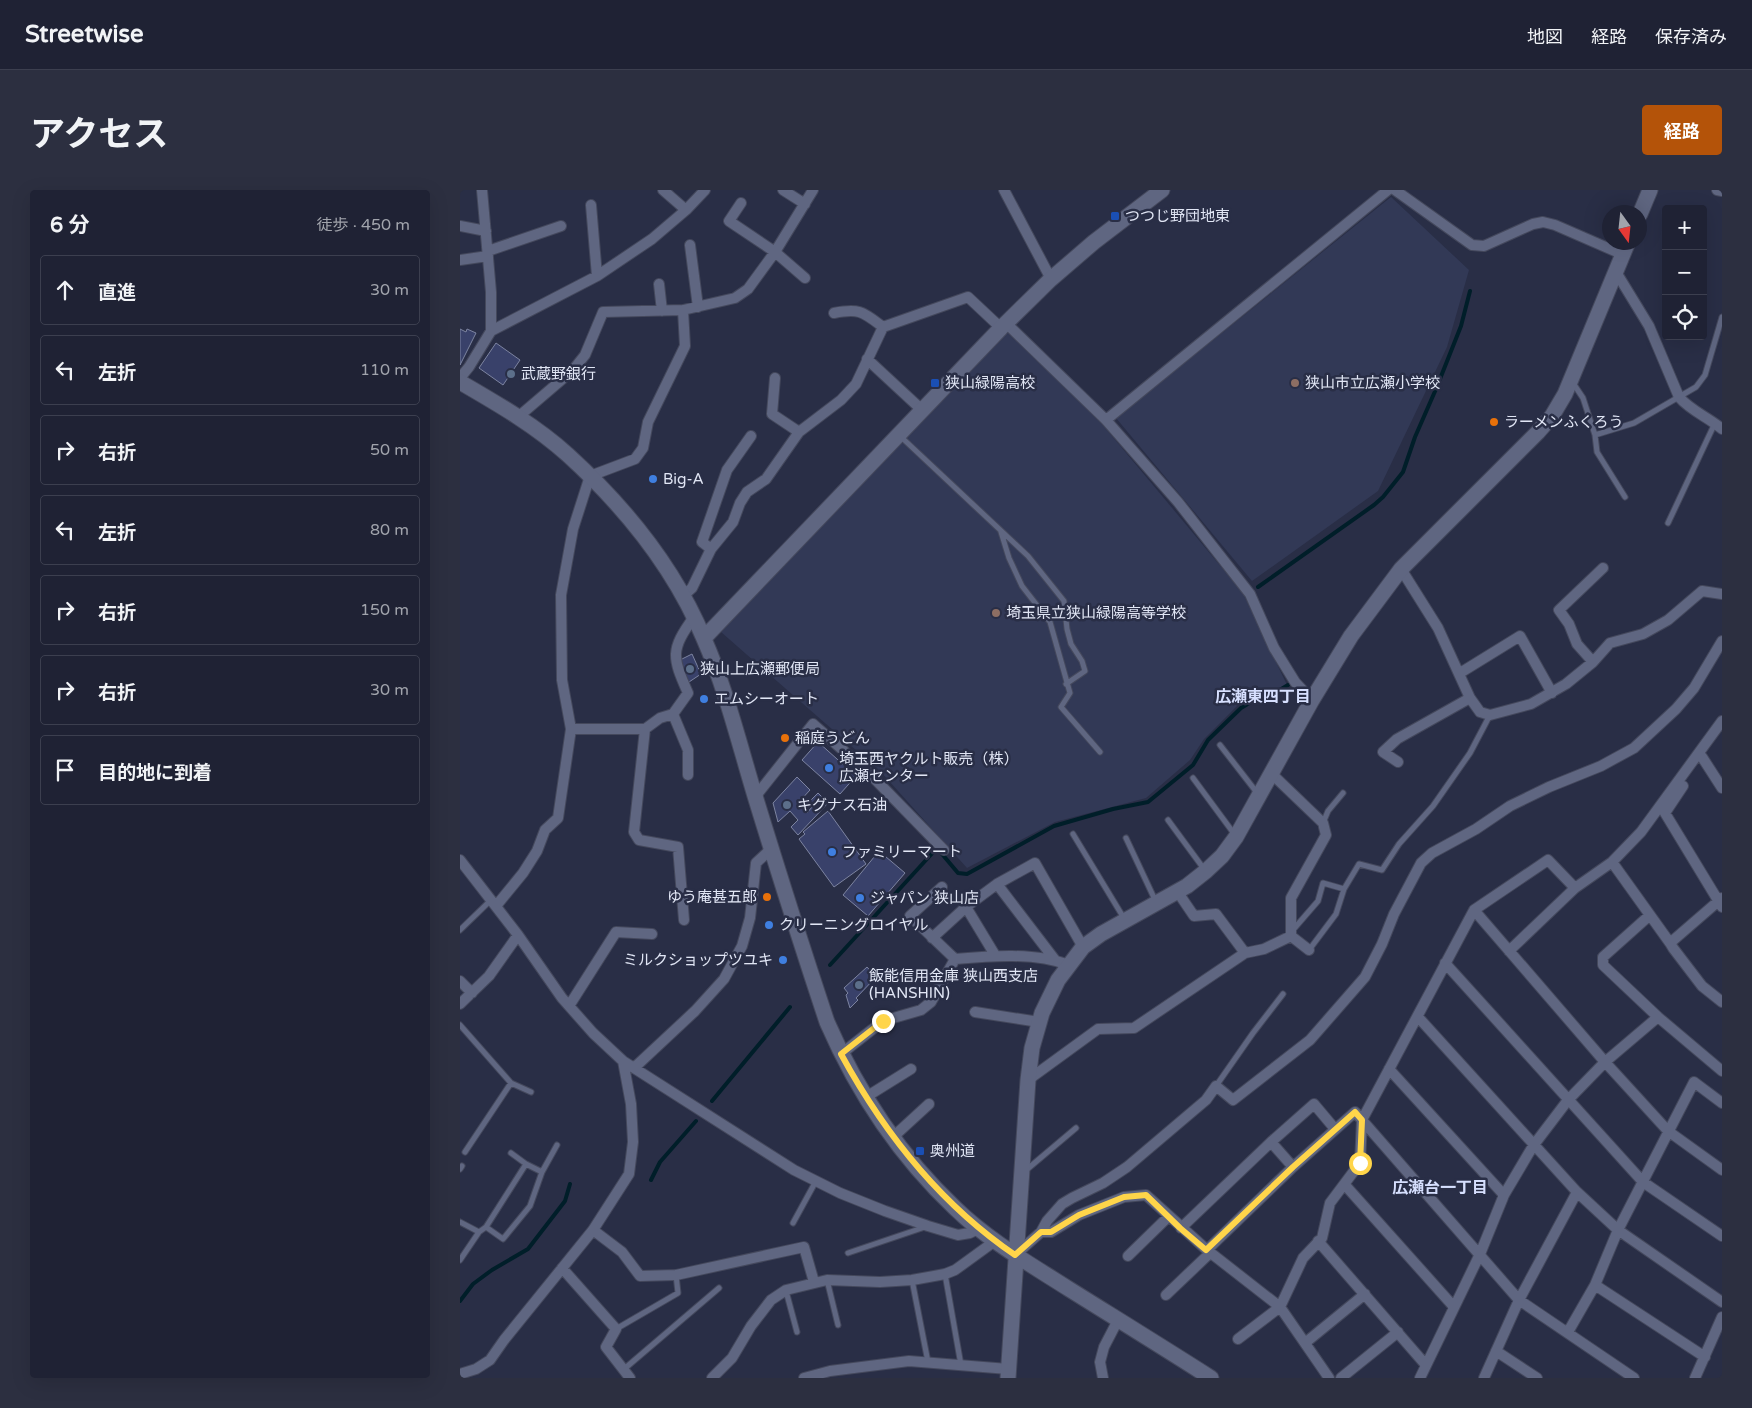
<!DOCTYPE html>
<html lang="ja">
<head>
<meta charset="utf-8">
<style>
  body { margin:0; font-family:"Varela Round","Noto Sans JP",sans-serif; background:#2c2f40; color:#f1f3f6 }
  .controls { position:absolute; right:15px; top:15px; display:grid; overflow:hidden; border-radius:5px; box-shadow:0 5px 20px #0002 }
  .controls button { width:45px; height:45px; display:grid; place-items:center; padding:0; border:0; border-bottom:1px solid #3c3f4f; background:#1f2234; color:#f1f3f6; font:25px sans-serif }
  .compass { position:absolute; left:1142px; top:15px; width:45px; height:45px; border-radius:50%; background:#1f2234; box-shadow:0 5px 20px #0002; rotate:165deg }
  .stop { position:absolute; width:15px; height:15px; margin:-11px; border:4px solid #ffd54a; border-radius:50%; background:#fff }
  .stop.end { background:#ffd54a; border-color:#fff; box-shadow:0 1px 5px #0008 }
  .list { margin:0; padding:0; list-style:none }
  h2 { display:flex; justify-content:space-between; align-items:center; height:65px; margin:0; padding:0 20px; font-size:21px }
  h2 small { font-size:16px; font-weight:400; color:#a1a4ac }
  .list li { display:grid; grid-template-columns:32px 1fr auto; gap:15px; align-items:center; box-sizing:border-box; height:70px; margin:0 10px 10px; padding:0 10px; border:1px solid #3c3f4f; border-radius:5px }
  .list b { display:block; font-size:19px; white-space:nowrap }
  .list em { font-size:16px; font-style:normal; color:#a1a4ac }
  .icon { flex:none; width:28px; height:28px; fill:none; stroke:currentColor; stroke-width:2; stroke-linecap:round; stroke-linejoin:round }
  .map { position:relative; flex:none; width:1262px; height:1188px; overflow:hidden; border-radius:5px }
  header { display:flex; align-items:center; gap:30px; box-sizing:border-box; height:70px; padding:0 25px; background:#1f2234; border-bottom:1px solid #3c3f4f }
  header strong { font-size:24px }
  nav { display:flex; gap:28px; margin-inline-start:auto; font-size:18px }
  .intro { display:flex; align-items:center; justify-content:space-between; box-sizing:border-box; height:120px; padding:0 30px }
  h1 { margin:0; font-size:35px }
  .button { padding:12px 22px; border-radius:5px; background:#b45309; color:#fff; font-size:18px; font-weight:700 }
  main { display:flex; gap:30px; padding:0 30px }
  aside { flex:1; background:#1f2234; border-radius:5px; box-shadow:0 5px 20px #0002 }
  .map>svg:first-child { display:block }
</style>
</head>
<body>
<header>
<strong>Streetwise</strong>
<nav><a>地図</a><a>経路</a><a>保存済み</a></nav>
</header>
<div class="intro"><h1>アクセス</h1><a class="button">経路</a></div>
<main>
<aside>
<h2>6 分<small>徒歩 · 450 m</small></h2>
<ul class="list">
<li><svg class="icon" aria-label="ahead" viewBox="0 0 24 24"><path d="M12 20V5M6 11l6-6 6 6"/></svg><div><b>直進</b></div><em>30 m</em></li>
<li><svg class="icon" aria-label="left" viewBox="0 0 24 24"><path d="M17 20v-9H6M10 6l-5 5 5 5"/></svg><div><b>左折</b></div><em>110 m</em></li>
<li><svg class="icon" aria-label="right" viewBox="0 0 24 24"><path d="M7 20v-9h11M14 6l5 5-5 5"/></svg><div><b>右折</b></div><em>50 m</em></li>
<li><svg class="icon" aria-label="left" viewBox="0 0 24 24"><path d="M17 20v-9H6M10 6l-5 5 5 5"/></svg><div><b>左折</b></div><em>80 m</em></li>
<li><svg class="icon" aria-label="right" viewBox="0 0 24 24"><path d="M7 20v-9h11M14 6l5 5-5 5"/></svg><div><b>右折</b></div><em>150 m</em></li>
<li><svg class="icon" aria-label="right" viewBox="0 0 24 24"><path d="M7 20v-9h11M14 6l5 5-5 5"/></svg><div><b>右折</b></div><em>30 m</em></li>
<li><svg class="icon" aria-label="arrive" viewBox="0 0 24 24"><path d="M6 21V4h12l-3 4 3 4H6"/></svg><div><b>目的地に到着</b></div></li>
</ul>
</aside>
<div class="map">
<svg width="1262" height="1188" viewBox="0 0 1262 1188">
  <rect width="100%" height="100%" fill="#292e46"/>
  <path fill="#323956" d="M931 7 1009 80 987 157 918 301 792 391 656 228Z
    M546 140 642 234 783 403 827 495 790 508 778 515 744 549 730 570 686 608 595 632 507 678 421 582 261 442Z"/>
  <g fill="none" stroke-linecap="round" stroke-linejoin="round">
    <path stroke="#001e29" stroke-width="4" d="M798 397 914 315 923 307 943 282 955 247 976 199 1001 136 1010 101
      M370 775 477 658 498 683 507 684 594 636 653 619 688 612 733 575 748 550 781 518 791 512 808 507 828 495
      M252 911 330 817
      M191 990 200 972 236 931
      M0 1111 13 1094 32 1080 68 1059 105 1011 110 994"/>
  </g>
  <path fill="#39416a" stroke="#7d84a1" d="M0 139 6 142 7 139 16 143 0 175Z
    M36 153 60 170 43 195 19 178Z
    M232 464 241 484 226 494 220 470Z
    M358 552 396 586 380 604 342 570Z
    M337 587 350 600 338 613 347 623 352 617 348 613 358 603 368 613 338 645 331 637 338 630 330 621 318 632 313 613Z
    M368 621 406 674 374 697 339 649 345 644 343 642Z
    M419 661 445 683 408 726 383 705Z
    M407 777 416 787 396 808 398 810 390 818 386 805 388 803 384 798Z"/>
  <g fill="none" stroke-linecap="round" stroke-linejoin="round">
    <defs>
      <path id="lane" d="M1113 193 1123 208 1135 245 1174 233 1236 197 1245 185 1262 127
        M439 245 568 366 604 411 607 439 611 454 622 471 625 481 606 494
        M1135 245 1137 262 1165 307
        M1208 333 1255 233
        M541 342 549 368 562 396 590 432 610 503 601 517 640 562
        M760 555 798 604
        M733 588 775 645
        M708 630 744 679
        M863 633 868 621 883 603
        M613 644 665 730
        M666 648 696 712
        M0 740 31 710
        M832 741 858 711 863 693 884 699
        M849 760 876 724 884 699 899 674 922 680 939 654 973 616 1010 563 1030 525
        M0 835 51 893 71 902
        M756 896 793 843 823 804
        M5 962 51 893
        M51 963 66 974 82 982
        M0 979 2 976
        M565 981 616 938
        M0 1032 19 1042
        M333 1033 356 991
        M26 1037 43 1049 70 1016 82 982 97 955
        M388 1063 465 1037
        M0 1070 19 1042 26 1037 66 974
        M485 1084 501 1175
        M367 1090 378 1135
        M452 1090 468 1172
        M326 1101 337 1142
        M156 1139 218 1103 216 1085
        M163 1180 259 1098"/>
      <path id="street" d="M22 0 31 102V141
        M203 0 226 20
        M323 0 345 14
        M544 0 591 89
        M935 0 1012 55 1024 56 1073 34 1083 32 1095 35 1164 65
        M1257 0 1262 1
        M281 13 269 31 315 62 345 88
        M131 15 137 86
        M0 36 26 41
        M230 55 238 117
        M28 61 101 36
        M0 70 28 66
        M1156 82 1189 136 1219 207C1231 221 1248 227 1262 239
        M199 94 202 121
        M374 123C400 118 403 122 423 137L508 107 541 138
        M547 134 646 230 718 312 790 404 814 458 835 492 852 510
        M407 169 462 220
        M0 188 9 177 31 141 137 86 192 49 226 20 245 0
        M315 188 312 224 339 242
        M58 227 113 180 125 165 143 122 223 120 275 108 288 99 315 62 353 0
        M646 230 928 0
        M251 359 242 352 267 280 291 246
        M941 379 978 438 1010 508 1020 522 1030 525 1071 514 1106 494 1133 472 1150 453 1183 444 1208 430 1242 401 1262 404
        M223 406 232 398 251 359 273 332 280 313 287 302 306 289 339 242 381 210 396 194 423 137
        M1133 472 1117 454 1109 434 1099 420 1143 378
        M1000 483 1060 446 1092 503
        M213 524 228 503C212 467 210 460 234 427
        M111 539H185L200 528 213 524 228 560V585
        M185 539 174 642 179 650 218 657 224 730
        M1242 567 1262 598
        M938 572 923 562 937 549 1010 508
        M812 584 863 633 866 645 831 708V746L849 760
        M1223 596 1205 623 1262 717
        M295 607 353 534 408 582 484 660
        M0 670 58 745 102 808 133 843 163 871 334 980 380 1003 425 1021 468 1036 498 1045 510 1043 518 1039
        M1152 672 1210 753 1262 708
        M537 694 595 770
        M482 697 450 726 495 769
        M717 701 734 726 756 724 785 763
        M36 716 63 683 77 661 85 640 98 628 111 539 102 490 101 405 113 339 130 286 175 269 183 258 188 232 225 156 223 120
        M506 717 535 765
        M1014 720 1145 872 1208 941 1262 980
        M1190 725 1143 767V775L1198 827 1262 881
        M472 748 506 717 537 694 575 673 623 757
        M1210 753 1213 758 1242 796 1262 812
        M1049 761 1115 698 1152 672 1181 642 1262 531
        M985 773 1183 992 1262 1046
        M0 791 12 803
        M0 814 29 786 58 745
        M109 816 156 742 192 744
        M515 822 579 832
        M958 827 1117 1002 1158 1040 1262 1112
        M381 864 423 831 461 820 471 812 495 769C529 766 576 762 608 775
        M175 877 235 821 264 789 282 756 290 728 296 673 311 659
        M929 879 1044 1005
        M568 890 638 839 674 838 785 763 804 759 831 746
        M406 907 451 879
        M433 947 469 914
        M811 952 833 977
        M885 995 994 1117
        M721 1038 811 952 854 914 875 939
        M133 1040 162 1062 180 1086 216 1085 344 1057 354 1092
        M581 1042H591L619 1025 664 1007 686 1005 747 1060 820 1117 869 1188
        M858 1051 965 1174
        M747 1060 833 977 895 922 1059 1110 1174 1188
        M555 1065 581 1042 587 1031 602 1014 612 1008 643 993 667 977 746 910 756 896 773 910 850 850 905 787 922 754 934 724 961 673 972 663 1016 639 1050 616 1089 597 1141 576 1174 558 1216 519 1234 498 1262 451
        M668 1066 708 1027
        M102 1078 156 1139 146 1157 170 1188
        M1135 1095 1245 1167
        M706 1105 750 1063
        M1108 1142 1135 1095 1158 1040 1234 892 1262 913
        M778 1149 820 1117 843 1068 862 1048 870 1013 900 973 902 930 1014 720 1088 670 1115 698
        M845 1153 905 1104
        M1036 1161 1077 1188
        M0 1184 16 1179 30 1170 44 1150 133 1040 169 984 173 952 171 914 163 871
        M252 1188 272 1168 291 1136 311 1110 326 1100 367 1090 420 1092 452 1090 485 1084 495 1080 535 1051
        M344 1188 370 1181 449 1171 548 1179
        M643 1188 640 1172 644 1157 658 1130
        M881 1188 938 1142
        M960 1188 1020 1064 1044 1005 1073 956 1108 910 1145 872 1198 827
        M1024 1188 1059 1110 1117 1002
        M1235 1188 1262 1127"/>
      <path id="secondary" d="M1180 24 1190 0
        M0 192C38 214 76 236 108 265 164 316 215 379 244 449 266 499 279 553 295 606 318 681 342 757 367 832 397 901 440 966 495 1018 529 1051 570 1074 609 1099 657 1129 704 1158 751 1188
        M244 448 541 138 591 89 634 52 702 0
        M548 1188 568 890 572 858 582 823 598 790 623 757 641 744 727 696 746 681 762 666 776 647 852 510 891 446 941 379 1078 242 1092 226 1105 204 1168 52"/>
    </defs>
    <use href="#lane" stroke="#44485c" stroke-width="7"/>
    <use href="#street" stroke="#44485c" stroke-width="12"/>
    <use href="#secondary" stroke="#44485c" stroke-width="17"/>
    <use href="#lane" stroke="#5f6681" stroke-width="5"/>
    <use href="#street" stroke="#5f6681" stroke-width="10"/>
    <use href="#secondary" stroke="#5f6681" stroke-width="15"/>
  </g>
  <g fill="none" stroke-linecap="round" stroke-linejoin="round">
    <path stroke="#ffd54a" stroke-width="6" d="M423 831 381 864C424 943 480 1014 555 1065L581 1042H591L619 1025 664 1007 686 1005 720 1038 746 1060 833 977 895 922 902 930 900 973"/>
  </g>
  <g fill="#1a4fb4" stroke="#292e46" stroke-width="2">
    <rect x="650" y="21" width="10" height="10" rx="2.5"/>
    <rect x="470" y="188" width="10" height="10" rx="2.5"/>
    <rect x="455" y="956" width="10" height="10" rx="2.5"/>
  </g>
  <g fill="#5c6f8a" stroke="#292e46" stroke-width="2">
    <circle cx="51" cy="184" r="5"/>
    <circle cx="230" cy="479" r="5"/>
    <circle cx="327" cy="615" r="5"/>
    <circle cx="399" cy="795" r="5"/>
  </g>
  <g fill="#8d6e63" stroke="#292e46" stroke-width="2">
    <circle cx="835" cy="193" r="5"/>
    <circle cx="536" cy="423" r="5"/>
  </g>
  <g fill="#e8710a" stroke="#292e46" stroke-width="2">
    <circle cx="1034" cy="232" r="5"/>
    <circle cx="325" cy="548" r="5"/>
    <circle cx="307" cy="707" r="5"/>
  </g>
  <g fill="#3f7fe0" stroke="#292e46" stroke-width="2">
    <circle cx="193" cy="289" r="5"/>
    <circle cx="244" cy="509" r="5"/>
    <circle cx="369" cy="578" r="5"/>
    <circle cx="372" cy="662" r="5"/>
    <circle cx="400" cy="708" r="5"/>
    <circle cx="309" cy="735" r="5"/>
    <circle cx="323" cy="770" r="5"/>
  </g>
  <g text-anchor="middle" stroke-width="5" stroke-linejoin="round" paint-order="stroke">
    <g font-size="15" fill="#e1e6f5" stroke="#292e46" text-anchor="start">
      <text x="665" y="31">つつじ野団地東</text>
      <text x="61" y="189">武蔵野銀行</text>
      <text x="485" y="198">狭山緑陽高校</text>
      <text x="845" y="198">狭山市立広瀬小学校</text>
      <text x="1044" y="237">ラーメンふくろう</text>
      <text x="203" y="294">Big-A</text>
      <text x="546" y="428">埼玉県立狭山緑陽高等学校</text>
      <text x="240" y="484">狭山上広瀬郵便局</text>
      <text x="254" y="514">エムシーオート</text>
      <text x="335" y="553">稲庭うどん</text>
      <text x="379" y="574">埼玉西ヤクルト販売（株）<tspan x="379" dy="17">広瀬センター</tspan></text>
      <text x="337" y="620">キグナス石油</text>
      <text x="382" y="667">ファミリーマート</text>
      <text x="297" y="712" text-anchor="end">ゆう庵甚五郎</text>
      <text x="410" y="713">ジャパン 狭山店</text>
      <text x="319" y="740">クリーニングロイヤル</text>
      <text x="313" y="775" text-anchor="end">ミルクショップツユキ</text>
      <text x="409" y="791">飯能信用金庫 狭山西支店<tspan x="409" dy="17">(HANSHIN)</tspan></text>
      <text x="470" y="966">奥州道</text>
    </g>
    <g font-size="16" font-weight="bold" fill="#d6dffe" stroke="#292e46">
      <text x="803" y="512">広瀬東四丁目</text>
      <text x="980" y="1003">広瀬台一丁目</text>
    </g>
  </g>
</svg>
<div class="controls">
<button>+</button>
<button>−</button>
<button><svg class="icon" aria-label="locate" viewBox="0 0 24 24"><circle cx="12" cy="12" r="6"/><path d="M12 2v4M12 18v4M2 12h4M18 12h4"/></svg></button>
</div>
<svg class="compass" viewBox="-18 -18 36 36"><path d="M0-13l5 13h-10z" fill="#e53935"/><path d="M0 13l5-13h-10z" fill="#a1a4ac"/></svg>
<div class="stop" style="left:900px;top:973px"></div>
<div class="stop end" style="left:423px;top:831px"></div>
</div>
</main>
</body>
</html>
